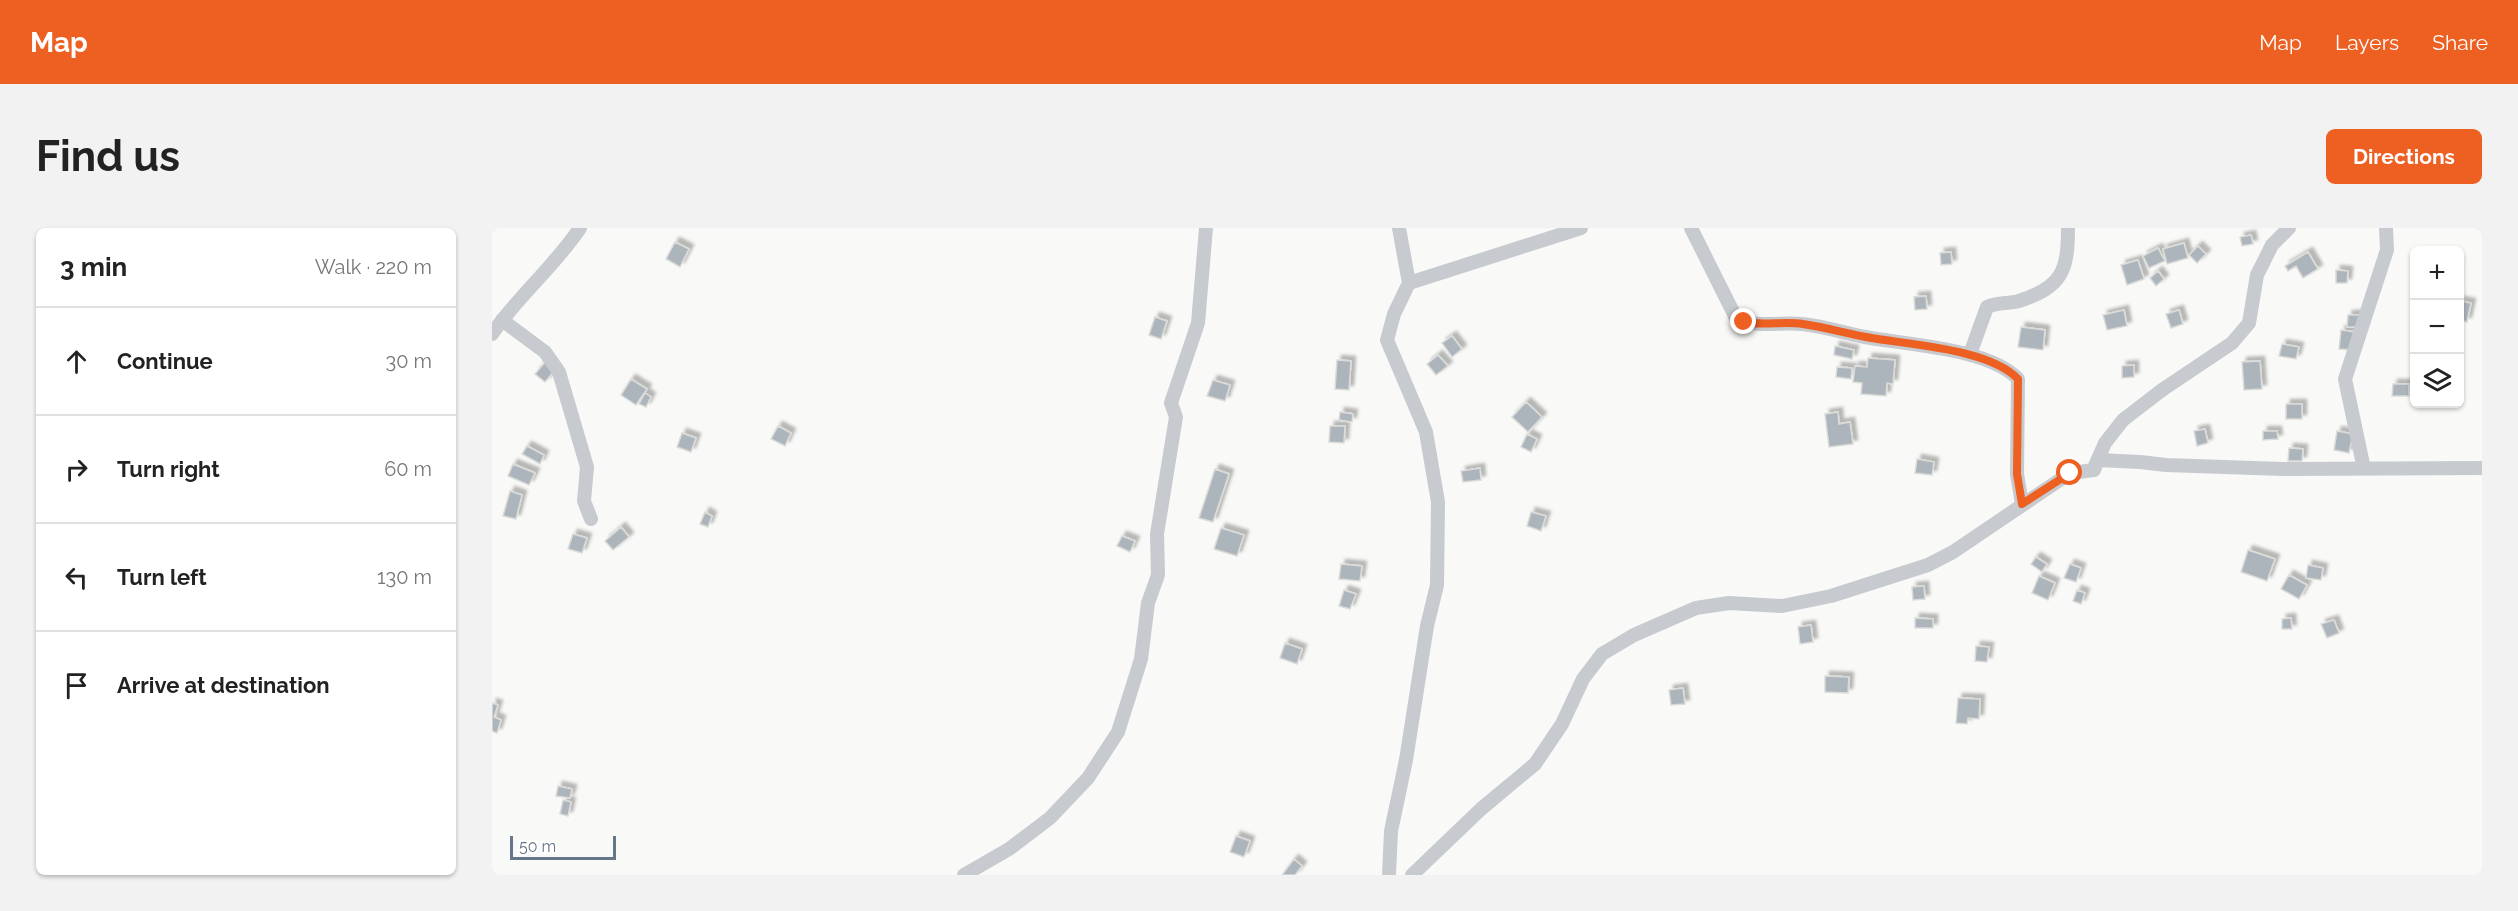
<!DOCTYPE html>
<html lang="en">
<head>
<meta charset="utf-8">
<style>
  body { margin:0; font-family:Raleway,sans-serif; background:#f2f2f2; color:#222 }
  .controls { position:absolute; right:18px; top:18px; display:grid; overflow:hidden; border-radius:9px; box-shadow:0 2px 4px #0004 }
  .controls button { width:54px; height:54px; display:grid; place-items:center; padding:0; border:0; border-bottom:2px solid #e0e0e0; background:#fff; color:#222; font:30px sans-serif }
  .scale { position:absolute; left:18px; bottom:15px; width:106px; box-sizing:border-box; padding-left:6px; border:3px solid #667789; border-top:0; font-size:16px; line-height:21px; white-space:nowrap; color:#667789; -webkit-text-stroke:4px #fff; paint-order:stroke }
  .stop { position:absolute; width:18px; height:18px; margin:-14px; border:4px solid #ee5f22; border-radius:50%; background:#fff }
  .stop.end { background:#ee5f22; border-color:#fff; box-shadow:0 2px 6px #0008 }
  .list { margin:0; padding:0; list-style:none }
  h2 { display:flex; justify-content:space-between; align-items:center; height:78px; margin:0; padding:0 24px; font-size:26px }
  h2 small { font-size:20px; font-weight:400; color:#767676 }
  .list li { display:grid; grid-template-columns:39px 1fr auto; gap:18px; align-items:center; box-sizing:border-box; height:108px; padding:0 24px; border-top:2px solid #e0e0e0 }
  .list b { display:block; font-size:22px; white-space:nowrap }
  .list em { font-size:20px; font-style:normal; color:#767676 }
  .icon { flex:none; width:33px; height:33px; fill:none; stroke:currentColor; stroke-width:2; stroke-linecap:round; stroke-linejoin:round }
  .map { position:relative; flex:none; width:1990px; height:647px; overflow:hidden; border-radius:9px }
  header { display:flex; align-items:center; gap:36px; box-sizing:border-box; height:84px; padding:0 30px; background:#ee5f22; color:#fff }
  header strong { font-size:28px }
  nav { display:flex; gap:33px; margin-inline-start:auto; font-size:21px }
  .intro { display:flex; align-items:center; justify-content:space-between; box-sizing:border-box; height:144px; padding:0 36px }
  h1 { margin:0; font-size:42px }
  .button { padding:15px 27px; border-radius:9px; background:#ee5f22; color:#fff; font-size:21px; font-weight:700 }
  main { display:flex; gap:36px; padding:0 36px }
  aside { flex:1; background:#fff; border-radius:9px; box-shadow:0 2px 4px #0004 }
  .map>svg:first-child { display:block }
</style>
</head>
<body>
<header>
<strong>Map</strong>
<nav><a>Map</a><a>Layers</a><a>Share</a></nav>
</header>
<div class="intro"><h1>Find us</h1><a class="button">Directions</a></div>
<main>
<aside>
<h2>3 min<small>Walk · 220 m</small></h2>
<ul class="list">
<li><svg class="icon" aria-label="ahead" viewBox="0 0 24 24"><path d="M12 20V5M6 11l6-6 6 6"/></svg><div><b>Continue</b></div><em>30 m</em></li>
<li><svg class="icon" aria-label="right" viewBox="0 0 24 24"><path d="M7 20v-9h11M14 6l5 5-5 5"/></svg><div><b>Turn right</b></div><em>60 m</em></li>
<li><svg class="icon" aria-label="left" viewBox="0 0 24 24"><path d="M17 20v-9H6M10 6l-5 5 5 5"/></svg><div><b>Turn left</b></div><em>130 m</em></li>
<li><svg class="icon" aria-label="arrive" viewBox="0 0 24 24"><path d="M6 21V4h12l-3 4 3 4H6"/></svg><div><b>Arrive at destination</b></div></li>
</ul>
</aside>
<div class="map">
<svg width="1990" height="647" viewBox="0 0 1990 647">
  <defs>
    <filter id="shadow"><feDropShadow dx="4.5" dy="-4.5" stdDeviation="1.5" flood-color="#0004"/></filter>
  </defs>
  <rect width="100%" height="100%" fill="#f9f9f7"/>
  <path fill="#adb5bc" stroke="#dbdbd9" stroke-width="1.5" filter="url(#shadow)" d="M1759 7 1761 16 1750 18 1748 9Z
    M183 14 197 21 188 39 174 31Z
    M1692 15 1696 30 1675 36 1671 21Z
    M1706 18 1714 26 1705 35 1697 27Z
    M1666 20 1673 33 1657 40 1651 28Z
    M1459 24 1460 36 1449 37 1448 25Z
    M1816 24 1826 41 1811 50 1804 38 1796 43 1793 38Z
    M1646 32 1652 51 1635 57 1629 37Z
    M1844 42 1856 43 1855 55H1844Z
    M1666 43 1672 51 1664 58 1658 50Z
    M1434 68 1435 81 1423 82 1422 69Z
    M1968 73 1979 75 1975 94 1968 92Z
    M1632 82 1635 98 1615 102 1611 87Z
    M1687 82 1691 96 1679 100 1674 86Z
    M1856 87H1867V99H1855Z
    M663 89 675 93 669 111 657 107Z
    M1529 99 1553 102 1551 122 1526 119Z
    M1849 102 1863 104 1861 122 1847 121Z
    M960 108 970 121 960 129 950 115Z
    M1790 116 1807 119 1804 131 1787 128Z
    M1343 118 1362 122 1360 131 1342 127Z
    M946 127 956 138 944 147 935 136Z
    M1376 130 1403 132 1401 156 1395 155 1394 168 1369 166 1370 155 1361 154 1363 138 1375 139Z
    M845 132 859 133 857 162 843 161Z
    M54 133 63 142 53 154 43 146Z
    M1768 133 1770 161 1752 162 1750 134Z
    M1642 137V149L1630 150V138Z
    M1345 139 1360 140 1359 151 1344 149Z
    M139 151 155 161 144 177 129 167Z
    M721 152 738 157 733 173 715 168Z
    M1901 156H1917V168H1900Z
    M153 165 159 169 154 179 147 176Z
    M1034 174 1050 189 1036 204 1020 189Z
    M1794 176H1810V191H1794Z
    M848 184 861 186 860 194 847 192Z
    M1346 184 1347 196 1358 194 1361 216 1337 219 1333 186Z
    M286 198 299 205 293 218 279 211Z
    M838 198H853L852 215 837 214Z
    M1713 201 1716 215 1705 218 1702 203Z
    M1771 203H1785L1786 211 1771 212Z
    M1845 203 1861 206 1857 225 1842 222Z
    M190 205 204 210 199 224 185 219Z
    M1035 206 1045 211 1039 224 1029 219Z
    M35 218 52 227 48 236 30 226Z
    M1797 220 1811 221 1810 233H1796Z
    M1425 231 1442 234 1440 247 1423 245Z
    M21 236 43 245 37 257 16 248Z
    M988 240 989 252 971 254 969 243Z
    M723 241 737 246 721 294 707 290Z
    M18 263 30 267 24 291 11 288Z
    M213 284 220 288 216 299 208 296Z
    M1039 284 1054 288 1049 303 1035 298Z
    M129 299 137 309 121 322 113 313Z
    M729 300 752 307 745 328 722 321Z
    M81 306 95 310 90 325 76 321Z
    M630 308 643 313 638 324 625 318Z
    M1756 322 1783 331 1775 353 1749 344Z
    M1544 329 1555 336 1550 344 1539 336Z
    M849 336 870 338 868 353 847 351Z
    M1578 336 1589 340 1584 354 1572 350Z
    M1816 337 1831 340 1829 352 1814 350Z
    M1797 347 1815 357 1807 371 1789 361Z
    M1547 348 1563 355 1556 372 1540 365Z
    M1432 358 1433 371 1421 372 1420 359Z
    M852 362 864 366 858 381 847 378Z
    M1585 362 1593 365 1589 376 1581 373Z
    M1423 390 1441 391V400H1423Z
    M1799 390 1800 401H1790V391Z
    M1842 392 1847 405 1835 410 1829 396Z
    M1319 397 1321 414 1308 416 1306 399Z
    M793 415 810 421 805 436 788 430Z
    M1484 418 1497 419 1495 434 1483 433Z
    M1333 448 1357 449 1356 465 1333 464Z
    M1191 460 1193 476 1179 477 1177 462Z
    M1466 470 1488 471 1487 491 1476 490 1475 496 1464 495Z
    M0 475 6 477 2 489 9 492 5 505 0 503Z
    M66 558 80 561 78 570 64 568Z
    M71 572 79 574 76 588 68 586Z
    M744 608 758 613 752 629 738 624Z
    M802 631 810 638 803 647H790Z"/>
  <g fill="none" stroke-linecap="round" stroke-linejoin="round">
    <path stroke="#c7cace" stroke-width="14" d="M1199 0 1243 88C1264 102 1286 93 1310 96 1331 98 1352 105 1373 109 1415 117 1497 120 1526 151L1525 246 1530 276
      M917 55 1089 0
      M10 92 53 124 67 144 95 239 92 273 99 291
      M0 106C26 68 62 39 88 0
      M1478 126 1495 79C1505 74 1516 76 1527 73 1570 59 1576 43 1576 0
      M1602 240 1613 215 1631 192 1670 162 1740 115 1757 95 1765 47 1780 17 1797 0
      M1872 241 1853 151 1895 22 1894 0
      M1602 242 1606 232 1648 234 1674 237 1791 241 1990 240
      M472 647 517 621 558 590 596 550 626 504 649 431 656 375 666 347 665 306 684 189 679 175 706 95 714 0
      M897 647 899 603 914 532 935 398 945 357 946 274 934 204 895 112 902 86 917 55 907 0
      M920 647 989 581 1043 536 1070 496 1091 451 1110 426 1142 407 1204 380 1237 375 1290 378 1339 368 1436 337 1461 324 1578 245 1602 242"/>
  </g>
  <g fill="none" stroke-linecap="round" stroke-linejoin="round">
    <path stroke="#ee5f22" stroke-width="8" d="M1252 94C1272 98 1291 93 1311 96 1332 99 1353 105 1374 109 1415 117 1497 120 1526 151L1525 246 1530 276 1578 245"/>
  </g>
</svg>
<div class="controls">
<button>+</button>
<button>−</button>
<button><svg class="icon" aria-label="layers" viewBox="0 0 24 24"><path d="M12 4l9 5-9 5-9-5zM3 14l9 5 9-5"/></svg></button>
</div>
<div class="scale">50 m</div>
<div class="stop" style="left:1578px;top:245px"></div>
<div class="stop end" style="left:1252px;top:94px"></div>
</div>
</main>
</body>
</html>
